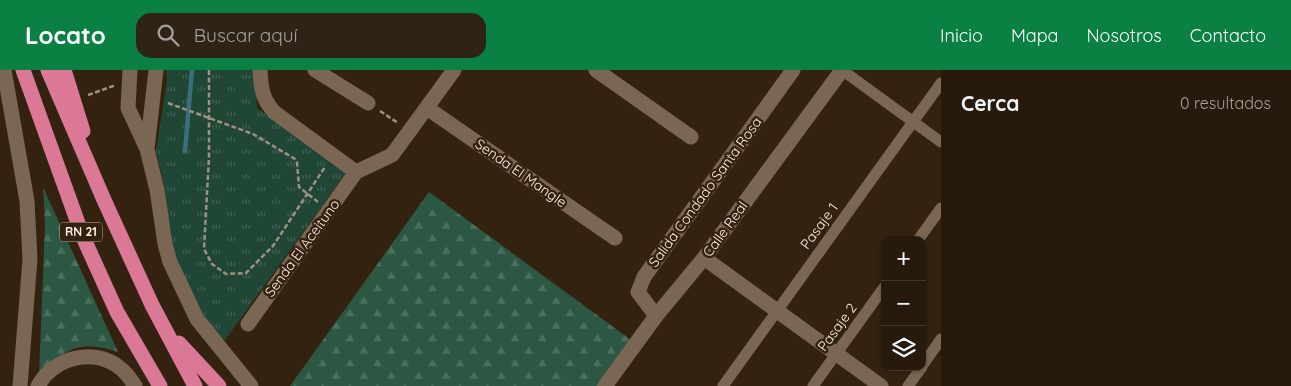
<!DOCTYPE html>
<html lang="es">
<head>
<meta charset="utf-8">
<style>
  body { margin:0; font-family:Quicksand,sans-serif; background:#2f2316; color:#f1f3f6 }
  .controls { position:absolute; right:15px; bottom:15px; display:grid; overflow:hidden; border-radius:10px; box-shadow:0 1px 4px #0004 }
  .controls button { width:45px; height:45px; display:grid; place-items:center; padding:0; border:0; border-bottom:1px solid #43382e; background:#271a0d; color:#f1f3f6; font:25px sans-serif }
  .list { margin:0; padding:0; list-style:none }
  h2 { display:flex; justify-content:space-between; align-items:center; height:65px; margin:0; padding:0 20px; font-size:21px }
  h2 small { font-size:16px; font-weight:400; color:#a4a19d }
  .icon { flex:none; width:28px; height:28px; fill:none; stroke:currentColor; stroke-width:2; stroke-linecap:round; stroke-linejoin:round }
  .map { position:relative; flex:none; width:941px; height:316px; overflow:hidden }
  header { display:flex; align-items:center; gap:30px; box-sizing:border-box; height:70px; padding:0 25px; background:#0b8043; color:#fff }
  header strong { font-size:24px }
  nav { display:flex; gap:28px; margin-inline-start:auto; font-size:18px }
  .search { width:350px; height:45px; background:#2f2316; display:flex; align-items:center; gap:12px; box-sizing:border-box; padding:0 18px; border-radius:15px; color:#a4a19d; font-size:19px }
  main { display:flex }
  aside { flex:1; background:#271a0d }
  .map>svg:first-child { display:block }
</style>
</head>
<body>
<header>
<strong>Locato</strong>
<div class="search"><svg class="icon" aria-label="search" viewBox="0 0 24 24"><circle cx="10" cy="10" r="6"/><path d="M15 15l6 6"/></svg>Buscar aquí</div>
<nav><a>Inicio</a><a>Mapa</a><a>Nosotros</a><a>Contacto</a></nav>
</header>
<main>
<div class="map">
<svg width="941" height="316" viewBox="0 0 941 316">
  <defs>
    <pattern id="forest-firs" width="22" height="20" patternUnits="userSpaceOnUse" patternTransform="scale(1.25)"><rect width="22" height="20" fill="#2b5743"/><path d="M5 1l3.5 6h-7zM16 11l3.5 6h-7z" fill="#4b6f5e"/></pattern>
    <pattern id="park-tufts" width="24" height="20" patternUnits="userSpaceOnUse" patternTransform="scale(1.25)"><rect width="24" height="20" fill="#204635"/><path d="M3 7l-1-3M5 7V3M7 7l1-3M15 17l-1-3M17 17v-4M19 17l1-3" fill="none" stroke="#416152"/></pattern>
  </defs>
  <rect width="100%" height="100%" fill="#342211"/>
  <path fill="url(#forest-firs)" d="M43 117 118 282C81 270 64 278 39 306L45 154Z
    M429 122 631 270 599 316H290Z"/>
  <path fill="url(#park-tufts)" d="M166 0H255L257 38 346 103 220 277 177 192 165 148 164 115 156 81 167 11Z"/>
  <g fill="none" stroke-linecap="round" stroke-linejoin="round">
    <path stroke="#396e7c" stroke-width="4.5" d="M185 81 192 0"/>
    <path stroke="#a09083" stroke-width="2.5" stroke-dasharray="5 2.5" stroke-linecap="butt" d="M209 0V87L204 179 212 194 226 204 246 203 273 176 325 97
      M88 25 116 15
      M168 33 253 64 295 89 297 92 299 117 318 132
      M380 41 398 53"/>
    <path stroke="#7b6553" stroke-width="11" d="M842 0 941 72
      M918 170 941 138
      M922 296 941 269
      M723 316 941 13
      M813 316 885 216
      M908 316 922 297"/>
    <path stroke="#7b6553" stroke-width="15" d="M130 0 128 38 147 79 157 120 165 174 170 192 197 249 251 316
      M260 0C261 19 262 28 274 42L356 102
      M315 0 368 33
      M596 0 691 67
      M427 38 615 168
      M147 79 156 0
      M704 188 881 316
      M656 246 638 222 644 207 793 0
      M248 254 356 102 392 85 454 0
      M605 316 656 246 704 188 842 0"/>
    <path stroke="#7b6553" stroke-width="15" d="M4 0 27 131 30 189 20 316
      M38 316C53 287 95 277 120 298 127 303 131 310 135 316"/>
    <path stroke="#da7896" stroke-width="15" d="M23 0 83 167 117 242 160 316
      M48 0 104 130 152 235 195 316
      M64 0 83 61
      M179 273 219 316"/>
  </g>
  <g text-anchor="middle" stroke-width="5" stroke-linejoin="round" paint-order="stroke">
    <rect fill="#342211" stroke="#c1b2a6" stroke-width="1" x="60" y="152.5" width="42" height="19" rx="4"/>
    <g font-size="12" font-weight="bold" fill="#fdf0e6">
      <text x="81" y="166">RN 21</text>
    </g>
    <g font-size="14" fill="#fdf0e6" stroke="#342211">
      <text transform="translate(521 103) rotate(35)" y="5">Senda El Mangle</text>
      <text transform="translate(705 122) rotate(-54)" y="5">Salida Condado Santa Rosa</text>
      <text transform="translate(819 156) rotate(-54)" y="5">Pasaje 1</text>
      <text transform="translate(725 159) rotate(-54)" y="5">Calle Real</text>
      <text transform="translate(302 178) rotate(-54)" y="5">Senda El Aceituno</text>
      <text transform="translate(837 257) rotate(-54)" y="5">Pasaje 2</text>
    </g>
  </g>
</svg>
<div class="controls">
<button>+</button>
<button>−</button>
<button><svg class="icon" aria-label="layers" viewBox="0 0 24 24"><path d="M12 4l9 5-9 5-9-5zM3 14l9 5 9-5"/></svg></button>
</div>
</div>
<aside>
<h2>Cerca<small>0 resultados</small></h2>
<ul class="list">
</ul>
</aside>
</main>
</body>
</html>
